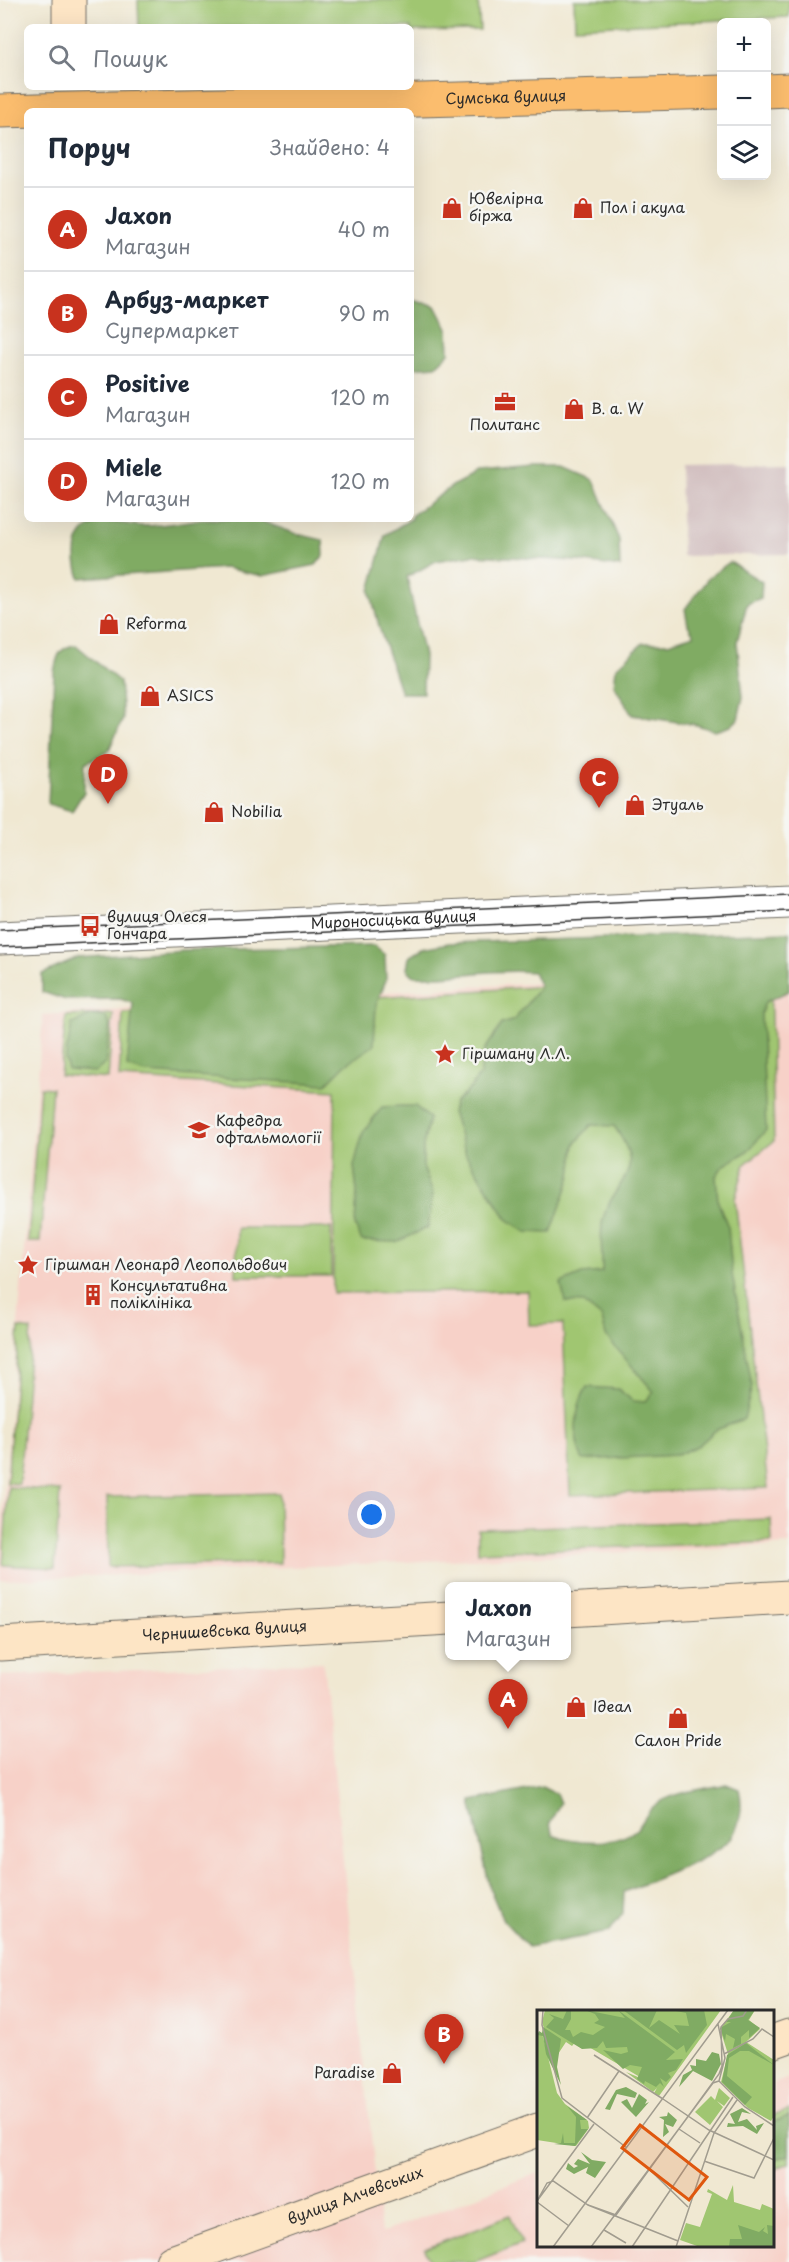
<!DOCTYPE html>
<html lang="uk">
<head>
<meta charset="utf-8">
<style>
  body { margin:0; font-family:"Playpen Sans",sans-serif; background:#f6f6f7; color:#1f2937 }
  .controls { position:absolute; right:18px; top:18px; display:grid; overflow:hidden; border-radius:9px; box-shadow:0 6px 24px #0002 }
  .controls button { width:54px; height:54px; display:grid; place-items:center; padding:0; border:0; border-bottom:2px solid #e0e1e3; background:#fff; color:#1f2937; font:30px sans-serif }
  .you { position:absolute; left:372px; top:1515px; width:21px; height:21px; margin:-15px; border:4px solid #fff; border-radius:50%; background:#1a73e8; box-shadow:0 0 0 9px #1a73e833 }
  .badge { display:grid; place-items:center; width:39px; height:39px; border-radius:50%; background:#c8321e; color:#fff; font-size:20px; font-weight:700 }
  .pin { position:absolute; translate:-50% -50px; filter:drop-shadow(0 2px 3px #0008) }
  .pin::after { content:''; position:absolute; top:32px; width:21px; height:18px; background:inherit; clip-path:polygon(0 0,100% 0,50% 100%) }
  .popup { position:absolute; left:445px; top:1582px; width:126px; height:78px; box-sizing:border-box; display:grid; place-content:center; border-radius:9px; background:#fff; filter:drop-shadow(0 2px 4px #0005); font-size:20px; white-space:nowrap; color:#747a83 }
  .popup b { font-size:22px; color:#1f2937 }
  .popup::after { content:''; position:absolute; left:50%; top:100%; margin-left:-12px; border:12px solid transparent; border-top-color:#fff }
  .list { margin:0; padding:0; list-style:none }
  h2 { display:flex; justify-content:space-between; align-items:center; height:78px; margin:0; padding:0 24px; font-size:26px }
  h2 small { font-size:20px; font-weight:400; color:#747a83 }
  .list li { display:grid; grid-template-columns:39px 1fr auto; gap:18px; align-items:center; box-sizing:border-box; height:84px; padding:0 24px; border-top:2px solid #e0e1e3 }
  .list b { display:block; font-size:22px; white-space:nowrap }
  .list p { margin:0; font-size:20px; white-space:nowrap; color:#747a83 }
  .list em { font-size:20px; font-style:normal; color:#747a83 }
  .icon { flex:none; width:33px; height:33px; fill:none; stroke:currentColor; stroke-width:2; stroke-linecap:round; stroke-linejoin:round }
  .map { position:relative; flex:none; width:789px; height:2262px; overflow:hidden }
  .search { position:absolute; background:#fff; box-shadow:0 6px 24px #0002; left:24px; top:24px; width:390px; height:66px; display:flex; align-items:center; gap:15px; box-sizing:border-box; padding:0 21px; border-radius:9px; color:#747a83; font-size:22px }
  .panel { position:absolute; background:#fff; box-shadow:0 6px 24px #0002; left:24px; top:108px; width:390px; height:414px; border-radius:9px }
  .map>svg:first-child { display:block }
</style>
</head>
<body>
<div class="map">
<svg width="789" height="2262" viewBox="0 0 789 2262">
  <rect width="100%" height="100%" fill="#f6f6f2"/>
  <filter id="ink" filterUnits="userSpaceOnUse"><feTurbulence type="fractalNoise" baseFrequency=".0167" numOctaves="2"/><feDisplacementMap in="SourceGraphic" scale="12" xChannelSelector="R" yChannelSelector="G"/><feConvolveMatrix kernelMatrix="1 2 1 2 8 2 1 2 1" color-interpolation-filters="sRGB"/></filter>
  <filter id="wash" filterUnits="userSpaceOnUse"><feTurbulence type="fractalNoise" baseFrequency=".008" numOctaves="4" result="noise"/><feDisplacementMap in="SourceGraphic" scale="24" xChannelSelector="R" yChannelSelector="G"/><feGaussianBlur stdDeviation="1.35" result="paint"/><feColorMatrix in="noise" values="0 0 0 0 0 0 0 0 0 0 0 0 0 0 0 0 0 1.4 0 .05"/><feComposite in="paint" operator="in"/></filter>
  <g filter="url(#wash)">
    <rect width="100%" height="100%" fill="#f0e8d2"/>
    <path fill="#f7d1c8" d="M789 971V1545L0 1580V1547L43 1015 464 987Z
      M323 1662 381 2233 538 2173V2246H772L773 2084 789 2078V2262H0V1676Z"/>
    <path fill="#d2bfc0" d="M789 463V554L682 556 680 465Z"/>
    <path fill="#a0c671" stroke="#66784e" stroke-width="1.5" d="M138 0H478L480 30 411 31V27H139Z
      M574 0H789V17L575 27Z
      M770 972 774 1141 745 1164 735 1199 768 1488 570 1495 563 1324 529 1325 528 1291 333 1293 335 1091 119 1078 123 1013Z
      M113 1014 108 1079 60 1075 66 1016Z
      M40 1087 52 1088 40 1242H28Z
      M237 1228H331V1276H236Z
      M19 1328 31 1330 19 1484 7 1483Z
      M8 1487 60 1491 55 1568 3 1565Z
      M279 1493 280 1563 108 1567 107 1497Z
      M771 1519 772 1542 478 1552V1529Z
      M789 2110V2163L773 2170 772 2116Z
      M510 2215 522 2243 474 2262H430L425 2249Z"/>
    <path fill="#80ab63" stroke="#566b47" stroke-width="1.5" d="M411 299 436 306 448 329 449 353 436 366 411 368Z
      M535 467H564L594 480 619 540 620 567 577 561 472 555 436 561 407 577 424 656 423 693H401L380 630 370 591 385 535 411 519V516L454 485 478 472Z
      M205 519H255L297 534 323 540 324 555 316 565 262 576 225 568 80 578C72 553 74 525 106 522 119 521 131 526 144 526 164 526 185 521 205 519Z
      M730 562 762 582 761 598 747 604 737 642 743 697 738 719 731 726 715 731 697 725 632 715 614 685 616 668 643 643H668L694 635 688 625 685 609 709 577Z
      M76 645 120 682 123 719 108 752 85 763 84 792 72 811 48 804 54 672C57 656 59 647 76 645Z
      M789 932V991L765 1002 761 1013 766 1130 748 1151 723 1166 716 1176 718 1202 728 1227 732 1274 752 1386 744 1419 716 1430 699 1445 677 1455 583 1460C572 1440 575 1406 587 1387L618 1389 633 1401 645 1402 654 1392 606 1336 602 1318 583 1303 565 1302 561 1283 582 1274 602 1272C603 1256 599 1234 603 1219 616 1174 649 1176 614 1126L591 1125 575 1144 571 1176 551 1233 526 1232 507 1219 466 1155 452 1112 455 1102 467 1092 480 1075 484 1051 502 1024 514 1020 540 987 533 972C493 968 454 978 414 976L407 969 409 957 423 948 449 943Z
      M374 946 385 955 386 980 376 1005 374 1045 345 1065 326 1084 146 1073 127 1067 133 1003 120 999 66 1000 42 992V974L78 958 183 950Z
      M92 1015 106 1017 110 1025 105 1064 95 1072 68 1070 65 1060 72 1024Z
      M401 1106H415L429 1118 423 1146V1167L433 1193 428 1227 398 1242 362 1241 355 1226 357 1191 354 1166 363 1132 382 1107Z
      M726 1784 739 1789C743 1805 741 1824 731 1838 715 1858 649 1881 624 1892L623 1913 609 1932 528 1947 503 1920 490 1889 471 1801 542 1787 556 1794 560 1803 550 1823 552 1834C574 1843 614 1846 634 1831 643 1825 646 1812 654 1806 673 1791 703 1790 726 1784Z
      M789 2116V2155L773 2160V2122Z"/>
  </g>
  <g filter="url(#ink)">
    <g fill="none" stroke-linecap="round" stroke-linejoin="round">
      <defs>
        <g id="street">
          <path id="s1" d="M0 938 789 902"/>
        </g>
        <g id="secondary">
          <path d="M69 0V27"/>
          <path d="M566 1610 789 1597"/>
          <path id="s2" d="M0 1644 450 1618"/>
          <path d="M772 2042 789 2036"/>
          <path id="s3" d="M172 2262 538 2130"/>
        </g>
        <g id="primary">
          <path d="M766 91 789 90"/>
          <path id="s4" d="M0 111 722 92"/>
        </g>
      </defs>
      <use href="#street" stroke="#706d65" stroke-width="35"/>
      <use href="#secondary" stroke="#706d65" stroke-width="35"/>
      <use href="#primary" stroke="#706d65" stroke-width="35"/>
      <use href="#street" stroke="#fff" stroke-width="33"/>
      <use href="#secondary" stroke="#fde5c5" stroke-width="33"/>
      <use href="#primary" stroke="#fbbd6e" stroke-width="33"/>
      <path stroke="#2b2b2b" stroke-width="1.5" d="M0 930 789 894
        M0 947 789 911"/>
    </g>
  </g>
  <defs>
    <symbol id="shop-bare" viewBox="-9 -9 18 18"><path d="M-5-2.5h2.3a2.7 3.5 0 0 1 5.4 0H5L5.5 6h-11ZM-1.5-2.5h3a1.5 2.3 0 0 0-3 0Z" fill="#c8321e" stroke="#f6f6f2" stroke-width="2.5" paint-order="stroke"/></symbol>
    <symbol id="office-bare" viewBox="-9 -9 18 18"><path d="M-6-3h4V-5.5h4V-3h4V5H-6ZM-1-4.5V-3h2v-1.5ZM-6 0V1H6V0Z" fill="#c8321e" stroke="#f6f6f2" stroke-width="2.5" paint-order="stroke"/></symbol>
    <symbol id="bus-bare" viewBox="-9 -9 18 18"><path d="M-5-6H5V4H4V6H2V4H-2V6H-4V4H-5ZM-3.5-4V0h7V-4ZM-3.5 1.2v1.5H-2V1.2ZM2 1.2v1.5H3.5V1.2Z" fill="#c8321e" stroke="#f6f6f2" stroke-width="2.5" paint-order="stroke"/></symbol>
    <symbol id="sight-bare" viewBox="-9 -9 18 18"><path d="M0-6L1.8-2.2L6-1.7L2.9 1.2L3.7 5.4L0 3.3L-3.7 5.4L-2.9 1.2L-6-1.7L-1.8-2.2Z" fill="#c8321e" stroke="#f6f6f2" stroke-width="2.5" paint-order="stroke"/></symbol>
    <symbol id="university-bare" viewBox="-9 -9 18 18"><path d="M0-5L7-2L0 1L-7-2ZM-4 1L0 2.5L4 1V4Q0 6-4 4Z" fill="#c8321e" stroke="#f6f6f2" stroke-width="2.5" paint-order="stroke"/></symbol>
    <symbol id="building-bare" viewBox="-9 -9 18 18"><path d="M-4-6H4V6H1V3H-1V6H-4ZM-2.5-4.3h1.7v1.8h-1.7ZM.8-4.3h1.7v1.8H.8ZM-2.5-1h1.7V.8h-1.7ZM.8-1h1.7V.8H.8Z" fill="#c8321e" stroke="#f6f6f2" stroke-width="2.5" paint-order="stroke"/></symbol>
  </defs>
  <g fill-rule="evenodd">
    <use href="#shop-bare" x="437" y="193" width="30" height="30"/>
    <use href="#shop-bare" x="568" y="193" width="30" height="30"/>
    <use href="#office-bare" x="490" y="387" width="30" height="30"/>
    <use href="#shop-bare" x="559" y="394" width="30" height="30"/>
    <use href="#shop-bare" x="94" y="609" width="30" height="30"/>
    <use href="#shop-bare" x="135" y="681" width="30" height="30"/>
    <use href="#shop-bare" x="620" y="790" width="30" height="30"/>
    <use href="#shop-bare" x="199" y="797" width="30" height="30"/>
    <use href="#bus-bare" x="75" y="911" width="30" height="30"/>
    <use href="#sight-bare" x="430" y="1039" width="30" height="30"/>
    <use href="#university-bare" x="184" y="1115" width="30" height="30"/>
    <use href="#sight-bare" x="13" y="1250" width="30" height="30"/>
    <use href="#building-bare" x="78" y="1280" width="30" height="30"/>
    <use href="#shop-bare" x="561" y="1692" width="30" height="30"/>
    <use href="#shop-bare" x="663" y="1703" width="30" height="30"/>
    <use href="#shop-bare" x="377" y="2058" width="30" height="30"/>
  </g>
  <g text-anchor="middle" stroke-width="5" stroke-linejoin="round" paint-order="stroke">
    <g font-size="15" fill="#2b2b2b" stroke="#f6f6f2">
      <text dy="5" stroke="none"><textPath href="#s4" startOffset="506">Сумська вулиця</textPath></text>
      <text dy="5" stroke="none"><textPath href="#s1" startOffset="394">Мироносицька вулиця</textPath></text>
      <text dy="5" stroke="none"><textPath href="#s2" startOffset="225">Чернишевська вулиця</textPath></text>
      <text dy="5" stroke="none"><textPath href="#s3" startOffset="195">вулиця Алчевських</textPath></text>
    </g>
    <g font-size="15" fill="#2b2b2b" stroke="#f6f6f2" text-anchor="start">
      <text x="469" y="204">Ювелірна<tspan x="469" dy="17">біржа</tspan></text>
      <text x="600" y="213">Пол і акула</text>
      <text x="591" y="414">B. a. W</text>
      <text x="505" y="430" text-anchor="middle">Политанс</text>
      <text x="126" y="629">Reforma</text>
      <text x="167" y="701">ASICS</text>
      <text x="652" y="810">Этуаль</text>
      <text x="231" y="817">Nobilia</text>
      <text x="107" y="922">вулиця Олеся<tspan x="107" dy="17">Гончара</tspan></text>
      <text x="462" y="1059">Гіршману Л.Л.</text>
      <text x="216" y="1126">Кафедра<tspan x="216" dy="17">офтальмології</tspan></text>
      <text x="45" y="1270">Гіршман Леонард Леопольдович</text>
      <text x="110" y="1291">Консультативна<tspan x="110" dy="17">поліклініка</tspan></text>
      <text x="593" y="1712">Ідеал</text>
      <text x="678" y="1746" text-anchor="middle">Салон Pride</text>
      <text x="375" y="2078" text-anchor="end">Paradise</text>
    </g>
  </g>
  <g transform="translate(537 2010)">
    <rect width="237" height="237" fill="#f0e8d2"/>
    <path d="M8 0H184L122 86 117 83 120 78 116 82 89 62 108 70 40 30 35 36 29 32 17 50 5 12ZM197 0H218L212 10 223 19 209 32 237 50V106L234 111 211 98 184 72 191 44 183 19ZM0 23H5L20 83 28 94 51 111 52 118 39 136 0 130ZM182 78 193 88 187 96 180 91 186 97 173 115 158 102 174 86 178 90ZM196 175 197 192 223 200 225 194 237 199V237H163L143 230 149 213 163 217 175 184 170 182 171 179 190 190Z" fill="#a0c671"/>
    <path d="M30 0H34V9L28 20H33L36 27 44 22 56 25 68 17 57 13 62 10 58 4 48 0 88 8 81 0 138 42 129 50 146 49 139 60 131 63 134 67 129 72 123 68 127 77 123 73 119 77 108 71 107 74 100 69 105 57 93 55 86 59 66 40 84 44 91 42 90 37 69 38 66 31 60 38 45 39 9 17 17 8 12 4 26 9ZM86 0H120L112 18 122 10 143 24 137 15 152 16 149 3 134 0H167L170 15 149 43 147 35 140 40ZM197 0H218L211 10 223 18 212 28V20L204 27V34L196 38 198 29 189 24 188 31 183 18 194 12H189ZM6 17 24 29 20 57 24 75 9 44 6 26 0 25 2 21 5 23ZM209 33 237 55 212 41H203L192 48 190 66 215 87 208 95 185 72 190 45ZM175 42 182 44 184 54 175 71 156 61 142 77 146 65 155 60 153 55 159 56V49L169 51ZM89 77 100 83 98 88 80 84 73 100 68 99 79 80ZM102 84 110 90 108 94 112 92 99 107 84 92 90 89 95 98ZM30 96 50 110H43L44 119H51L38 136 17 134 24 133 26 123 27 133H38L39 107ZM205 98 214 104 205 102 201 112 210 109 220 120 219 116 227 113 220 124 206 116 190 117 191 113 198 114 193 104ZM131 102 140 110 136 117 128 114 132 122 126 127 127 110 122 107 130 106ZM44 142 55 150 69 152 58 168 49 163 51 157 37 164 29 159 31 153 37 158 41 156 37 154 41 149 53 154ZM201 215 222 222 228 217 226 221 231 224 230 215 237 216V237H192L193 229H205Z" fill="#80ab63"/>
    <path fill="none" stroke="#a19c8f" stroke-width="1.5" d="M6 0 5 15 25 88 90 138M181 14 188 48 182 71M187 44 216 29 225 19 237 27M57 45 126 89M182 71 208 97 237 116M126 89 172 120 237 150M50 108 82 61M142 119 163 133M167 151 217 168 237 128M113 160 151 197M15 170 51 195 141 231M0 191 57 114M0 191 10 173 16 171 51 195 79 205 182 64 185 56 184 17 191 9 206 6 210 0M0 192 32 216M67 220 89 233M16 237 191 0M54 237 176 73 182 71M95 237 196 87M139 237 177 123 200 90"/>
    <path fill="#df570e" fill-opacity="0.15" stroke="#df570e" stroke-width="3" d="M103 115 170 167 152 190 85 138Z"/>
    <rect width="237" height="237" fill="none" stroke="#2b2b2b" stroke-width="3"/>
  </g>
</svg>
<div class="controls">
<button>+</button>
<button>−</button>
<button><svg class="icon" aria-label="layers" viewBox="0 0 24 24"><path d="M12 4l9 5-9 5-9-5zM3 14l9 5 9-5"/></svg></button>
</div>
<div class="you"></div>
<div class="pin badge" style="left:508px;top:1729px">A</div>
<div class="popup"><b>Jaxon</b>Магазин</div>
<div class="pin badge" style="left:444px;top:2064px">B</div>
<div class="pin badge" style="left:599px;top:808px">C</div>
<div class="pin badge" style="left:108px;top:804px">D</div>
<div class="search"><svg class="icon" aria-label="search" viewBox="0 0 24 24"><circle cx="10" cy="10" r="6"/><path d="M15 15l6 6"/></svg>Пошук</div>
<section class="panel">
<h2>Поруч<small>Знайдено: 4</small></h2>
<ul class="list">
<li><span class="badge">A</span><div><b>Jaxon</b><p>Магазин</p></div><em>40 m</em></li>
<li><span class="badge">B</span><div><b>Арбуз-маркет</b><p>Супермаркет</p></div><em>90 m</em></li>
<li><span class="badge">C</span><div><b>Positive</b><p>Магазин</p></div><em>120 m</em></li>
<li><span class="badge">D</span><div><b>Miele</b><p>Магазин</p></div><em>120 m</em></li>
</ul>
</section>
</div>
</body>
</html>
